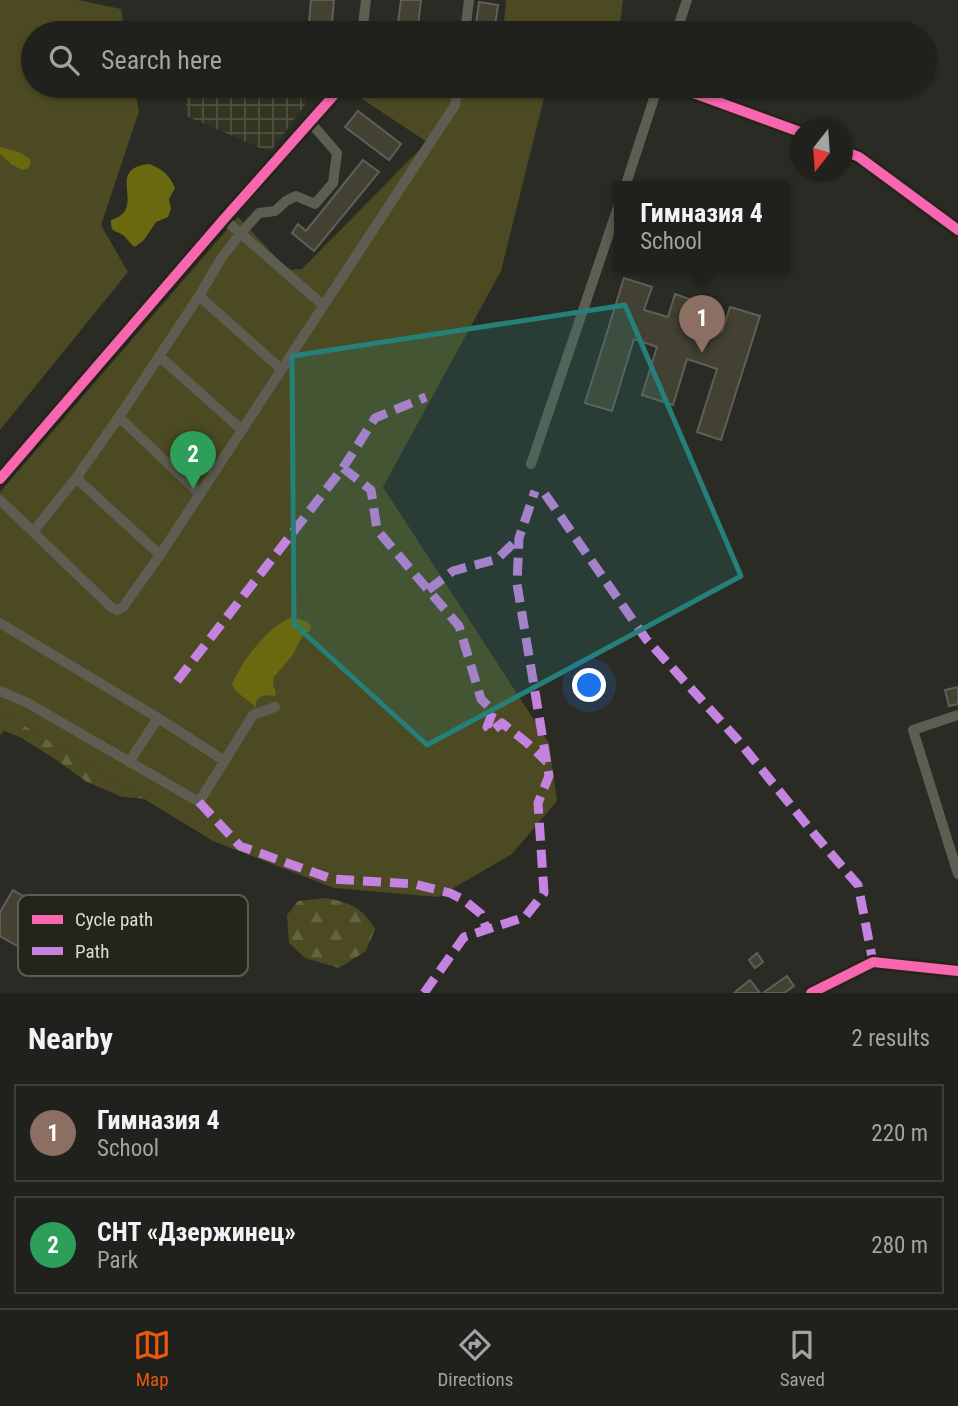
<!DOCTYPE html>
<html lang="en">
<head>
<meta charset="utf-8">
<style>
  body { margin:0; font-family:"Roboto Condensed",sans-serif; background:#282825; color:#f1f3f6 }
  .compass { position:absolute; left:790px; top:119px; width:63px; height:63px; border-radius:50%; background:#20201c; box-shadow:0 2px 5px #0004; rotate:197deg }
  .you { position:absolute; left:590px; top:686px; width:24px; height:24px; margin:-18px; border:5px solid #fff; border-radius:50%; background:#1a73e8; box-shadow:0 0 0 10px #1a73e833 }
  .badge { display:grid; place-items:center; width:46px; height:46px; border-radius:50%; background:#ea580c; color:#fff; font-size:23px; font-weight:700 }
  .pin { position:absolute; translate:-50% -58px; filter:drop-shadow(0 2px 4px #0008) }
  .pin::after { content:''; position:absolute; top:37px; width:24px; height:21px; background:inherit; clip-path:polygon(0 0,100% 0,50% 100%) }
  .popup { position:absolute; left:614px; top:181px; width:175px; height:91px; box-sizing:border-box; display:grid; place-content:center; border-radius:0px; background:#20201c; filter:drop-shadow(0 2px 5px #0005); font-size:23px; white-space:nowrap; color:#a2a3a3 }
  .popup b { font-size:26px; color:#f1f3f6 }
  .popup::after { content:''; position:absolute; left:50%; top:100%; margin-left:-14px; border:14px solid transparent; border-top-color:#20201c }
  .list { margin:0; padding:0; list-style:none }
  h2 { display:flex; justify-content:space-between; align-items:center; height:91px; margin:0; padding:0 28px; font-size:30px }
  h2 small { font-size:23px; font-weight:400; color:#a2a3a3 }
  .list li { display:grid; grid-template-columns:46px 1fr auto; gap:21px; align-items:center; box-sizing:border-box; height:98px; margin:0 14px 14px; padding:0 14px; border:2px solid #3d3e3b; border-radius:0px }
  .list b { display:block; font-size:26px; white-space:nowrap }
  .list p { margin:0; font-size:23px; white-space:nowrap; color:#a2a3a3 }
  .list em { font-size:23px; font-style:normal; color:#a2a3a3 }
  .icon { flex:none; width:38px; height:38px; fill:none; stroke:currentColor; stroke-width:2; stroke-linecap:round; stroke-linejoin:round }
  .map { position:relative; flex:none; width:958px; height:993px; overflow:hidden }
  .search { position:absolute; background:#20201c; box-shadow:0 2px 5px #0004; left:21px; right:21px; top:21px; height:77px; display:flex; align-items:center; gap:18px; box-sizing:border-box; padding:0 24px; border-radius:38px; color:#a2a3a3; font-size:26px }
  .sheet { height:315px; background:#20201c }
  nav { display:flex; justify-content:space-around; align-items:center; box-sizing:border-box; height:98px; border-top:2px solid #3d3e3b; background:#20201c; font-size:19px; color:#a2a3a3 }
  nav a { display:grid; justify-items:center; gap:4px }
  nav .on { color:#ea580c }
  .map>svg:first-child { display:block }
</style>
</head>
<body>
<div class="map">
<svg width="958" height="993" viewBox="0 0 958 993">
  <defs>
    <pattern id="industrial-grid" width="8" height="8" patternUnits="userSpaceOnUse" patternTransform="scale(1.75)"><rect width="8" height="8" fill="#343423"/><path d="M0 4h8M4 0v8" fill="none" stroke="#515142"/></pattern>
    <pattern id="forest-firs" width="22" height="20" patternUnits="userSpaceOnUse" patternTransform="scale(1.75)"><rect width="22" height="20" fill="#4b4a22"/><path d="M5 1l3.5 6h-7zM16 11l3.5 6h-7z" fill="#646441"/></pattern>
  </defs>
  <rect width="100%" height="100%" fill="#2b2b25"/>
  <path fill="url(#industrial-grid)" d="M186 86H309L305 105 270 152 186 116Z"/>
  <path fill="url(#forest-firs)" d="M0 701 151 799 122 797 87 782 52 757 20 737 4 731 0 735Z
    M326 898C350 903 362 907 375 929L366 951 339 968 305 958 289 943 287 915 298 901Z"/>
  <path fill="#4b4a22" d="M0 0H78L121 9 125 33H33V86H134L139 111 101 225 128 272 0 430Z
    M506 0H623L619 33H588L561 29 560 33H503Z
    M353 86H547L501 271 383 487 549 743 557 801 512 854 438 897 334 888 213 841 0 711V492L238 217 288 270 302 269 427 142 350 91Z"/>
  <path fill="#6b6910" d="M0 147 21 153 30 159 31 163 28 168 23 170 12 165 0 154Z
    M149 164C162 169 170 175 175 188L169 199 171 209 168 217 156 222 144 240 135 247C130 244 128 239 123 235 113 229 111 233 111 220 149 209 103 169 149 164Z
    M292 617 308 622 311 626 310 631 303 635 292 656 274 677 273 684 276 694 274 696C263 694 255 696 256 708 249 699 236 695 232 684 243 660 266 628 292 617Z"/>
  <path fill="#424132" stroke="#5f5f59" stroke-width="2" d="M311 0H334L331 33H308Z
    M401 0H421L418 25 398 23Z
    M479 2 498 5 494 33 475 31Z
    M358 111 401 144 389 160 345 127Z
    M363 160 379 172 314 251 292 233 298 224 306 231Z
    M624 278 652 287 644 310 668 317 675 294 701 303 695 324 722 332 730 307 760 316 721 440 697 432 717 369 687 359 673 405 642 395 657 347 634 339 612 411 585 403Z
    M958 687V704L949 706 945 690Z
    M13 890 63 919 40 959 0 936V912Z
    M757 953 763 962 755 968 749 960Z
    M787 976 794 986 784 993H763Z
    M750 980 760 993H734Z"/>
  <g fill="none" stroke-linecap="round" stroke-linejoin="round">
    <path stroke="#5d5d52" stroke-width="10" d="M362 31 381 33
      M362 33 366 0
      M465 33 469 0
      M676 33 687 0
      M669 86 699 95 800 132
      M842 150 859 157 958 230
      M625 187 658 86
      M224 219 323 305
      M199 296 281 369
      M159 356 242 430
      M119 417 200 494
      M531 464 620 201
      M76 478 160 555
      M0 479 224 219 342 86
      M0 500 111 607 117 610 123 607 160 555 455 105 458 86
      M33 532 76 478 119 417 199 296 222 257 241 233 259 213 275 211 286 201 296 196 315 204 333 183 337 153 310 122
      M0 623 158 718
      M0 691 26 702 199 802 253 715 275 707
      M958 715 913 730 958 874
      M129 762 158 718 225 761
      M811 993 873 962 958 971"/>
    <path stroke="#c483df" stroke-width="9" stroke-dasharray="18 9" stroke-linecap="butt" d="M343 468 371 490 377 530 459 626 481 699 493 711 487 727 491 732 502 723 526 742 547 762
      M545 494 646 639 737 739 815 835 858 885 873 962
      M428 590 453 571 497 559 519 538
      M177 681 343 468 375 418 426 397
      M199 802 240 846 332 879 414 884 450 893 464 900 481 914 487 930
      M424 993 464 937 525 917 544 893 538 803 549 776 517 584 519 538 535 491"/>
    <defs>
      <path id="cycleway" d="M669 86 699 95 800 132
        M842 150 859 157 958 230
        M0 479 224 219 342 86
        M811 993 873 962 958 971"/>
    </defs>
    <use href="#cycleway" stroke="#242419" stroke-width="15"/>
    <use href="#cycleway" stroke="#f766af" stroke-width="10"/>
  </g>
  <path fill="#248078" fill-opacity="0.2" stroke="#248078" stroke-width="5" stroke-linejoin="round" d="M625 305 741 576 427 745 294 624 292 356Z"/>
  <rect x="18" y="895" width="230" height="81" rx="10" fill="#242419" stroke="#5c5c51" stroke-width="2"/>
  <rect x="32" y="915" width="31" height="9" fill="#f766af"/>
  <rect x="32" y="947" width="31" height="8" fill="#c483df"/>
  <g font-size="19" fill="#ddddd5">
    <text x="75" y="926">Cycle path</text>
    <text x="75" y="958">Path</text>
  </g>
</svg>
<svg class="compass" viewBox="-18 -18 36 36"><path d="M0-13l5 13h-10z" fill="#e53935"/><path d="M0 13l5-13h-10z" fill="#a2a3a3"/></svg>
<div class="you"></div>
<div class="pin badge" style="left:702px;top:353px;background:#8d6e63">1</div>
<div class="popup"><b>Гимназия 4</b>School</div>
<div class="pin badge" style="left:193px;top:489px;background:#2e9e5b">2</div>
<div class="search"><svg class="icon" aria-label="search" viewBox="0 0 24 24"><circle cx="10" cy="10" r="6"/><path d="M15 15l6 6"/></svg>Search here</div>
</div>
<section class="sheet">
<h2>Nearby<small>2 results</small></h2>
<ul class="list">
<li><span class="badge" style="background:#8d6e63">1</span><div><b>Гимназия 4</b><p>School</p></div><em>220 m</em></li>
<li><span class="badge" style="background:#2e9e5b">2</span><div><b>СНТ «Дзержинец»</b><p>Park</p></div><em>280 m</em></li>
</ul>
</section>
<nav>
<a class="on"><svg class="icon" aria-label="map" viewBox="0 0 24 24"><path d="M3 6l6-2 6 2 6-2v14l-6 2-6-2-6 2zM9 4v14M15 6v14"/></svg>Map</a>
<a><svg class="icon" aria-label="directions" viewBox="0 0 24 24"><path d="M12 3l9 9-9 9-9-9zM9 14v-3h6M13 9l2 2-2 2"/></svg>Directions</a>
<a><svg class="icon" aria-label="saved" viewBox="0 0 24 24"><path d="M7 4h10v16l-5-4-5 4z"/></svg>Saved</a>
</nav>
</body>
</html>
